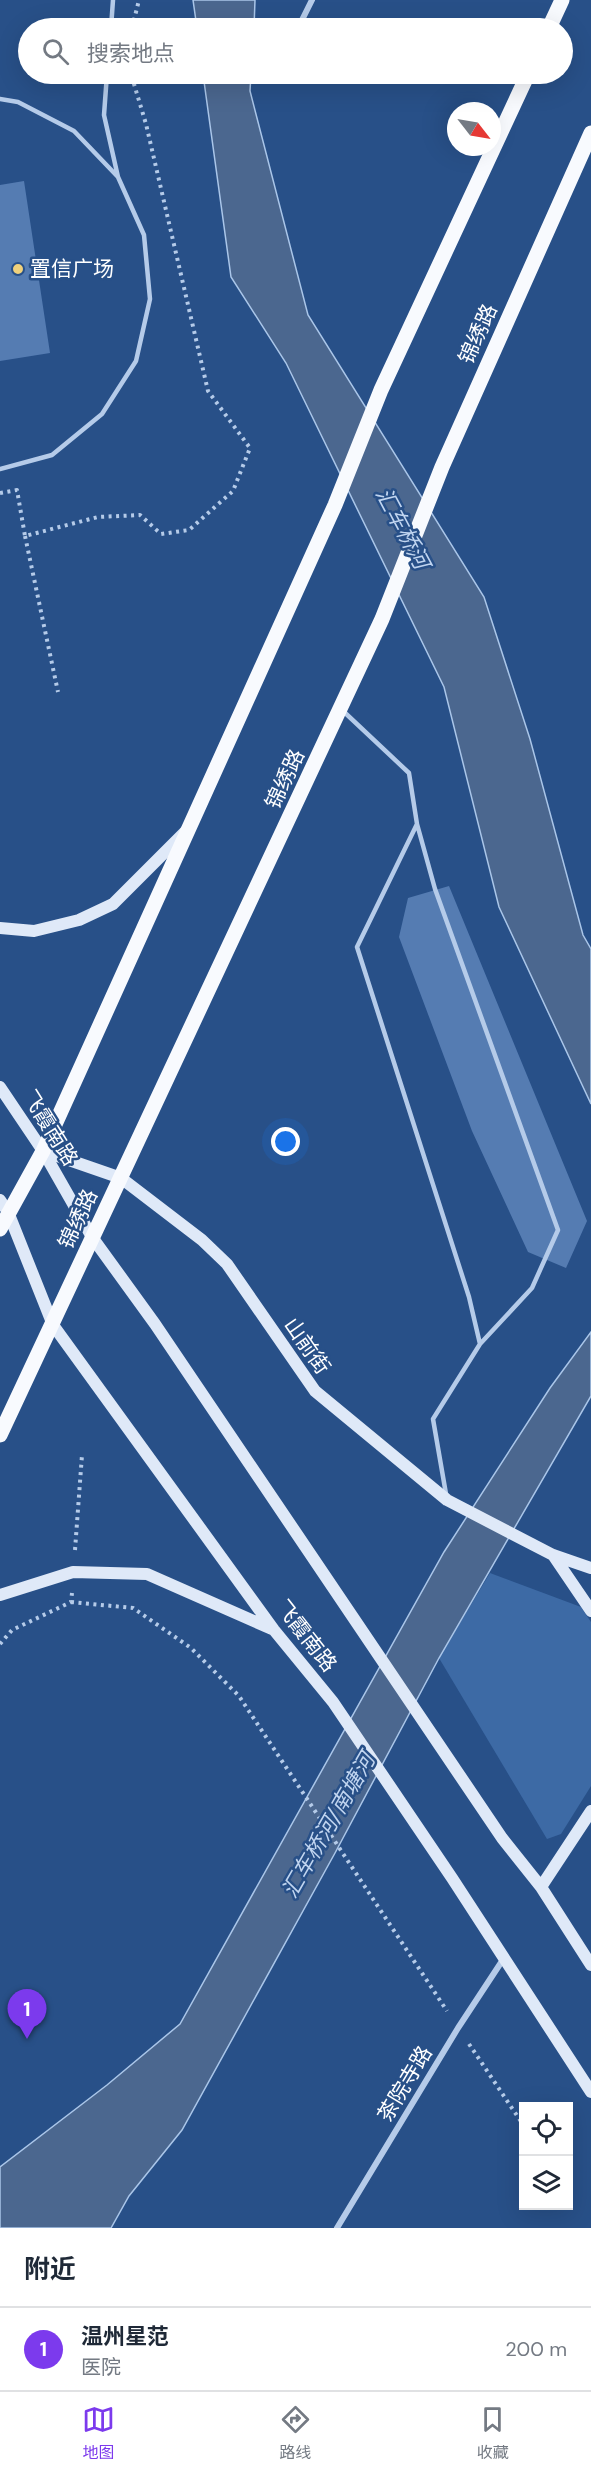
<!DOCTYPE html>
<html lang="zh">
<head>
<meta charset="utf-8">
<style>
  body { margin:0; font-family:"DM Sans","Noto Sans SC",sans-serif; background:#f2f2f3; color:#1f2937 }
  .controls { position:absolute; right:18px; bottom:18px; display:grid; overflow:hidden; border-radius:0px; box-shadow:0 6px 24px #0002 }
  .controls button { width:54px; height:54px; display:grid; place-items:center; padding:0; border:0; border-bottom:2px solid #e0e1e3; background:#fff; color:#1f2937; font:30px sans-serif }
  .compass { position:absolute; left:447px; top:102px; width:54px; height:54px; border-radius:50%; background:#fff; box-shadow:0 6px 24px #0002; rotate:121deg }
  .you { position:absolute; left:286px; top:1142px; width:21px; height:21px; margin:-15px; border:4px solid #fff; border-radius:50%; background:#1a73e8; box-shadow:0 0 0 9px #1a73e833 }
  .badge { display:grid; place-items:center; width:39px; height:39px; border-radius:50%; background:#7c3aed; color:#fff; font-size:20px; font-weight:700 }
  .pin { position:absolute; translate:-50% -50px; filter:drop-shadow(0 2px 3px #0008) }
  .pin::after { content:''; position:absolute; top:32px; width:21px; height:18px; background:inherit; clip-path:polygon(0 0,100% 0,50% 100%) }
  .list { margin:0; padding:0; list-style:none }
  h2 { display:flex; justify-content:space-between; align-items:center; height:78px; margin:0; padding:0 24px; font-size:26px }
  h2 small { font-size:20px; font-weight:400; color:#747a83 }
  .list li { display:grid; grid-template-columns:39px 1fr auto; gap:18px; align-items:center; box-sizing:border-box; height:84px; padding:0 24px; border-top:2px solid #e0e1e3 }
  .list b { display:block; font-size:22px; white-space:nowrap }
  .list p { margin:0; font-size:20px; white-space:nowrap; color:#747a83 }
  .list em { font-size:20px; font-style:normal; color:#747a83 }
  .icon { flex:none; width:33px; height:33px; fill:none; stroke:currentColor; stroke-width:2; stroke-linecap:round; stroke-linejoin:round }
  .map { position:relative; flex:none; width:591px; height:2228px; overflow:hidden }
  .search { position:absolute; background:#fff; box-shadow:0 6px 24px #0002; left:18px; right:18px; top:18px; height:66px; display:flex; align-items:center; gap:15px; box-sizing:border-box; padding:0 21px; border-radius:33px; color:#747a83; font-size:22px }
  .sheet { height:162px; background:#fff }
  nav { display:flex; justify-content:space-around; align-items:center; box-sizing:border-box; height:84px; border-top:2px solid #e0e1e3; background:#fff; font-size:16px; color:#747a83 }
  nav a { display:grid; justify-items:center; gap:3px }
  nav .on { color:#7c3aed }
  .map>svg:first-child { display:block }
</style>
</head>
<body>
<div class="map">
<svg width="591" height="2228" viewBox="0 0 591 2228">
  <rect width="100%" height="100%" fill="#285088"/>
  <path fill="#3d6aa5" d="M490 1573 581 1607 591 1622V1786L561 1834 547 1839 439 1658Z"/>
  <path fill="#4b678f" stroke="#aac6e9" stroke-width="1.5" d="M193 0H255L254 28H197Z
    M203 74H251L250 91 308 315 484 597 530 739 583 935 591 949V1104L499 907 444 687 286 363 231 277Z
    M591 1332V1396L439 1658 335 1853 182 2130 129 2196 111 2228H0V2167L107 2085 180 2024 444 1552 550 1388Z"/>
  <path fill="#557cb2" d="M24 181 50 353 0 361V185Z
    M449 886 587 1221 566 1268 528 1252 472 1131 399 937 408 898Z"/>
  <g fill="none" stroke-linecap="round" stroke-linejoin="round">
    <path stroke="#b5cbe9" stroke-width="4" stroke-dasharray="3 4.5" stroke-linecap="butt" d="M132 28 139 0
      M0 493 17 490 25 536 98 517 140 515 161 534 189 530 233 491 250 448 208 391 146 124 131 74
      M25 536 58 692
      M75 1550 82 1455
      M71 1602 133 1608 191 1648 239 1696 447 2011
      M0 1644 12 1630 71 1602 72 1593
      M469 2044 524 2126"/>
    <path stroke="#b5cbe9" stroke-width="4.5" d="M111 28 113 0
      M107 74 104 115 118 177
      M0 99 18 102 74 131 118 177 144 235 150 299 136 361 102 414 52 455 0 469
      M342 710 409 773 417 824 357 947 469 1297 480 1344 433 1419 446 1494
      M417 824 435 889 558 1230 532 1288 480 1344"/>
    <path stroke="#b5cbe9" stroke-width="6" d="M298 28 312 0
      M337 2228 458 2028 504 1958"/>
    <path stroke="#dfe9f8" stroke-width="12" d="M0 928 34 931 79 920 113 904 186 831
      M0 1087 43 1151 92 1237 155 1324 502 1838 541 1887 591 1965
      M43 1151 121 1178 202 1240 227 1264 315 1391 447 1500 553 1555 591 1568
      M0 1200 8 1212 53 1325 274 1630 333 1702 452 1878 591 2092
      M553 1555 591 1611
      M0 1595 73 1572 147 1574 272 1629
      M541 1887 591 1811"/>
    <path stroke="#f8fafe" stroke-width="15" d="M549 28 562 0
      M0 1229 43 1151 335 505 381 390 528 74
      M0 1435 382 619 442 467 591 133"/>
  </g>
  <circle fill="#f0d17c" stroke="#285088" stroke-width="2" cx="18" cy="269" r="6"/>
  <g text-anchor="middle" stroke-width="5" stroke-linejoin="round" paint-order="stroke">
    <g font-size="21" fill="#fff" stroke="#285088" text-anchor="start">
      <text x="30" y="276">置信广场</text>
    </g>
    <g font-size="21" fill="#fff" stroke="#285088">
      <text transform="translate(478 334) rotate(-66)" y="7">锦绣路</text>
      <text transform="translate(285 779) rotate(-65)" y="7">锦绣路</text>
      <text transform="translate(50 1128) rotate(58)" y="7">飞霞南路</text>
      <text transform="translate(78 1219) rotate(-65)" y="7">锦绣路</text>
      <text transform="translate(307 1346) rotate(55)" y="7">山前街</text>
      <text transform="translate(306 1636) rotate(52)" y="7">飞霞南路</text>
      <text transform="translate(405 2084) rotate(-59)" y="7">茶院寺路</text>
    </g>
    <g font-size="22" font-style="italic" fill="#c1d5f0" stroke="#285088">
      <text transform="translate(403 528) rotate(62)" y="8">汇车桥河</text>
      <text transform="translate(328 1825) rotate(-60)" y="8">汇车桥河/南塘河</text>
    </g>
  </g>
</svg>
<div class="controls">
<button><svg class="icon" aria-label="locate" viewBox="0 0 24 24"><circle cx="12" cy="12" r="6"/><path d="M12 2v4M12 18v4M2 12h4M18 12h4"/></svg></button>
<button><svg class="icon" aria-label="layers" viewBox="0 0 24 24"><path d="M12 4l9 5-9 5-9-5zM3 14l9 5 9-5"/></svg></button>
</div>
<svg class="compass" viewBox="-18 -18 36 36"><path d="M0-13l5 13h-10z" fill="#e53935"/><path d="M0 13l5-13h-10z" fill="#747a83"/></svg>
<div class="you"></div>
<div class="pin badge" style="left:27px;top:2039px">1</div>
<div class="search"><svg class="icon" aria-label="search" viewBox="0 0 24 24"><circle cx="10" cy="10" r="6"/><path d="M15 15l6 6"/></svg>搜索地点</div>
</div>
<section class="sheet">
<h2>附近<small></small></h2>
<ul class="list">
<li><span class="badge">1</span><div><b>温州星范</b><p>医院</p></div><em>200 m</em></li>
</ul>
</section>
<nav>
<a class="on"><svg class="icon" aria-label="map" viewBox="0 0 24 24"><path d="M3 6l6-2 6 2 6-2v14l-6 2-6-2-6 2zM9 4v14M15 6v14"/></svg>地图</a>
<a><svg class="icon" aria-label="directions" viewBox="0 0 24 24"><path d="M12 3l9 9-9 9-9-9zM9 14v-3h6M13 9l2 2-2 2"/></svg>路线</a>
<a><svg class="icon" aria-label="saved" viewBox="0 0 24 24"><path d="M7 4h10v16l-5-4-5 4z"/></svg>收藏</a>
</nav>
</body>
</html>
